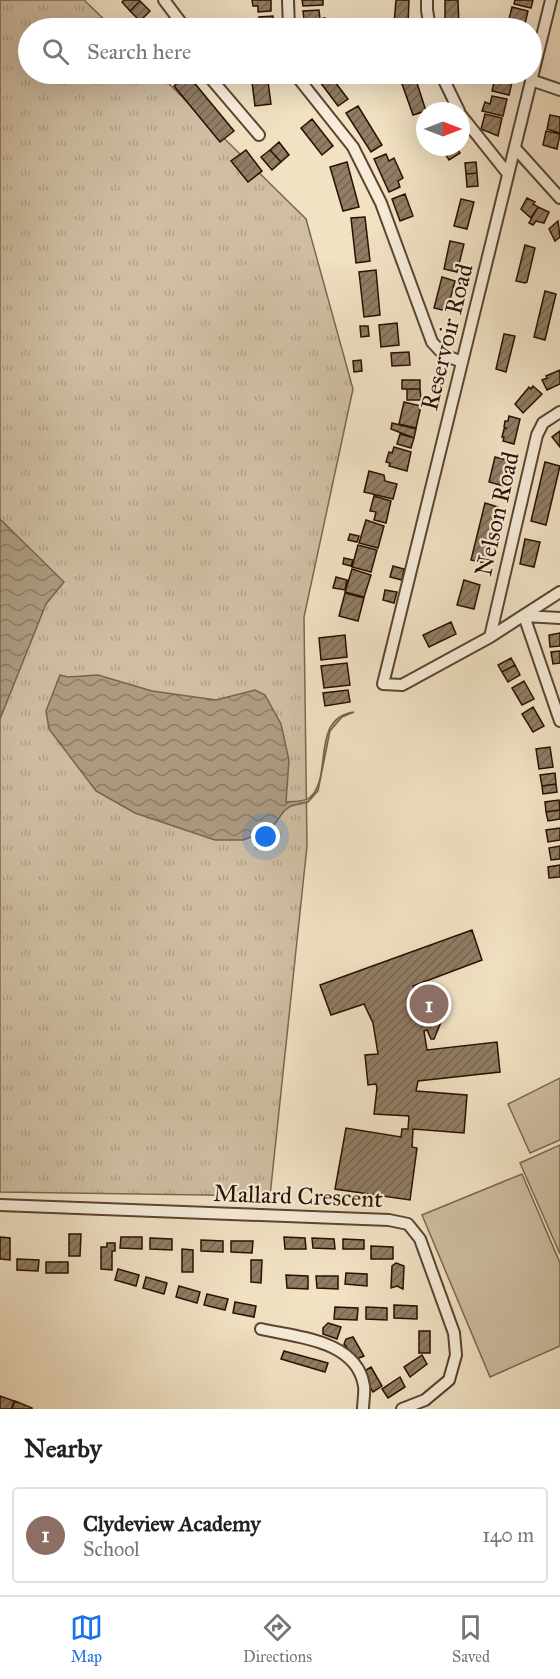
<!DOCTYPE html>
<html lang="en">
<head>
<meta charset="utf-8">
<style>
  body { margin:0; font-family:"IM FELL Great Primer",serif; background:#f2f2f2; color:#222 }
  .compass { position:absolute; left:416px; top:102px; width:54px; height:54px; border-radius:50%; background:#fff; box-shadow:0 6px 24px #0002; rotate:90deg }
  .you { position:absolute; left:266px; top:837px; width:21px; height:21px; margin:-15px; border:4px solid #fff; border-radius:50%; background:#1a73e8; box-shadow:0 0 0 9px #1a73e833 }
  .badge { display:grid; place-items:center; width:39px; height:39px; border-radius:50%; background:#1a73e8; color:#fff; font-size:20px; font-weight:700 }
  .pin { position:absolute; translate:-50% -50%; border:3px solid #fff; box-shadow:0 2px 6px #0006 }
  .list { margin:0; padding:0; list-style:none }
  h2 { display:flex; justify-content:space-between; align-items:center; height:78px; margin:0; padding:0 24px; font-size:26px }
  h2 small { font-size:20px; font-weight:400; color:#767676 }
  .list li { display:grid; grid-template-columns:39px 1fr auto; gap:18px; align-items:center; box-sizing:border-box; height:96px; margin:0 12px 12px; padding:0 12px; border:2px solid #e0e0e0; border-radius:6px }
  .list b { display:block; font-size:22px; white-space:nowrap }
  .list p { margin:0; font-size:20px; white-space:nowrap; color:#767676 }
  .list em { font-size:20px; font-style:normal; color:#767676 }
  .icon { flex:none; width:33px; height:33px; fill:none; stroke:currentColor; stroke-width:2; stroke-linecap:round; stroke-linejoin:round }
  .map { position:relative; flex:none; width:560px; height:1409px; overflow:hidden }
  .search { position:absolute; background:#fff; box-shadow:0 6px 24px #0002; left:18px; right:18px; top:18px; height:66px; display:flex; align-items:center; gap:15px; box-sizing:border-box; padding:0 21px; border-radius:33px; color:#767676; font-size:22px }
  .sheet { height:186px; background:#fff }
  nav { display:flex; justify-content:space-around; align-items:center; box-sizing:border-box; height:84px; border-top:2px solid #e0e0e0; background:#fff; font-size:16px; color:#767676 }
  nav a { display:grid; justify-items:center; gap:3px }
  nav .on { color:#1a73e8 }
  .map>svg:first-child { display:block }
</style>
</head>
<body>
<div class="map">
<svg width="560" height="1409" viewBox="0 0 560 1409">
  <defs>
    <pattern id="park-tufts" width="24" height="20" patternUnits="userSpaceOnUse" patternTransform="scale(1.5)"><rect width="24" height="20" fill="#cfbea3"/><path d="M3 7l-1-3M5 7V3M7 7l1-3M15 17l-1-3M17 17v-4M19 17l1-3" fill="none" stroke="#b2a28b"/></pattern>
    <pattern id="water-waves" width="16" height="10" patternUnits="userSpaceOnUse" patternTransform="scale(1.5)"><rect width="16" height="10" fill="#ad9b81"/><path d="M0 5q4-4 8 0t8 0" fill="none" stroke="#8d7d67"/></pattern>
    <pattern id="building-hatch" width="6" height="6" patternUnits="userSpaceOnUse" patternTransform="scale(1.5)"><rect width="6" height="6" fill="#917d66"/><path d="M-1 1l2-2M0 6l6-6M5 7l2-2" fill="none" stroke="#766552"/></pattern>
  </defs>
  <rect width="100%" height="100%" fill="#f1e2c4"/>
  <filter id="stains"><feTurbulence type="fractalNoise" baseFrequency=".00333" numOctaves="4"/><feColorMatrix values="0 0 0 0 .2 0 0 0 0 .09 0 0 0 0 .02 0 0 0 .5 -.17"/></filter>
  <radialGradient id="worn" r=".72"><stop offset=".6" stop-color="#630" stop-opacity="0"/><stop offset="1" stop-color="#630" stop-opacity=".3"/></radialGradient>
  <path fill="#cfbea3" stroke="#7c6752" stroke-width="1.5" d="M560 1078V1140L530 1153 508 1104Z
    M560 1145V1254L520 1163Z
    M522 1174 560 1263V1346L490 1377 422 1215Z"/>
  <path fill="url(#park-tufts)" stroke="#7c6752" stroke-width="1.5" d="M0 0H84L113 28H28V74H159L306 219 353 389 304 617 307 846 270 1196 0 1192Z"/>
  <path fill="url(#water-waves)" stroke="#78634d" stroke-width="1.5" d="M0 519 64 582 46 604 0 719Z
    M60 675 68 677 98 675 152 691 216 700 255 690 265 695 281 724 289 760 286 802C293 801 303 802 309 798 334 779 309 718 354 712L342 717 330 731 318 791 308 802 291 806 284 811 274 825 265 832 243 840H215L135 813 96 791 49 729 46 711Z"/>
  <path fill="url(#building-hatch)" stroke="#291000" stroke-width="1.5" d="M124 0H139L140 1 130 11 122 2Z
    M252 0H271V11L258 12V6H253Z
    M302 0H323V5L303 6Z
    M396 0H409L408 25 394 24Z
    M445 0H458L459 27 445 28Z
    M515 0H533L531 8 514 4Z
    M140 1 150 11 140 21 130 11Z
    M512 7 528 11 524 28 507 27Z
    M319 10 320 19 325 18 326 28H305L303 11Z
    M273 16V28H260L259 17Z
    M162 21 165 28H149Z
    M187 74 234 131 220 142 174 86Z
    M251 74H267L271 104 255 106Z
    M314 74H329L348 99 338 106Z
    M496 74H514L509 95 492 91Z
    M415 77 426 111 413 115 401 81Z
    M492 96 507 99 503 116 482 111 485 102 490 104Z
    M358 106 382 145 371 152 346 113Z
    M485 114 502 118 498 136 481 129Z
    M550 115 560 117V133L547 129Z
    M312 119 333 146 322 155 301 128Z
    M546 131 560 134 557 149 543 145Z
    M279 142 289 155 281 162 270 150Z
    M441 147H456L460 153 449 160Z
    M246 150 262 171 248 182 231 161Z
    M270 150 281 162 272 170 261 157Z
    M386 154 389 161 394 158 403 178 398 181 400 187 389 192 374 159Z
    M347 162 359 207 343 211 330 167Z
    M476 162 477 173 466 174 465 163Z
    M477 173 478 186 467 187 466 174Z
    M405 194 413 216 400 221 392 199Z
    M527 198 535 202 533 204 538 207 531 218 521 209Z
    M461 199 474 202 467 229 454 226Z
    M538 207 549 212 544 223 536 221 533 225 529 223Z
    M365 217 370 261 356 263 351 218Z
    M558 221 560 237 555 241 549 229Z
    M450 241 464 244 457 272 444 269Z
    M525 245 535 248 527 282 525 283 516 281Z
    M376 270 380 315 364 317 359 272Z
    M442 277 455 281 447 311 434 308Z
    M545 291 556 294 545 340 534 337Z
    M397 323 399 345 381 347 379 325Z
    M360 326H368L369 336 361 337Z
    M504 334 515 336 506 372 496 369Z
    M409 352 410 365 392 366 391 353Z
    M361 360 362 371 354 372 353 361Z
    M560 370V384L547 390 542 380 547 378 546 376Z
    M402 380H420V389H402Z
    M533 386 542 394 523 413 515 404 529 387 531 389Z
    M407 389H420L421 400H407Z
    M404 402 421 406 416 428 399 424Z
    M509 416 520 419 514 444 503 441 504 437H502L504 429 506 428 504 427 505 421H508Z
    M392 423 416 429 414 438 391 429Z
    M560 431V447L552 437Z
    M400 434 414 438 411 448 397 444Z
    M394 447 411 452 407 471 389 466 390 463 386 462 389 452 392 453Z
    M495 457 511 461 504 486 489 482Z
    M545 462 560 466 546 525 531 521Z
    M369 471 384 475 385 481 397 484 393 499 364 492Z
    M374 496 391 501 386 523 374 520 376 512 370 511Z
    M485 503 498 507 484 563 471 560Z
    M366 520 384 526 378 548 359 543Z
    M350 534 359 536 357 542 348 540Z
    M525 539 540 542 534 567 520 564Z
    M358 545 377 550 371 572 352 567Z
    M344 558 353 560 351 566 343 564Z
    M393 566 404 569 402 580 390 577Z
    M352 569 371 575 364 597 345 592Z
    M336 577 347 580 345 590 333 588Z
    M464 580 480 585 474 609 457 605Z
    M385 590 397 592 394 603 383 600Z
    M345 593 364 598 358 621 339 616Z
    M451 622 456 634 429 647 423 635Z
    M560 633V646L550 647 549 635Z
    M345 635 347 657 321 660 319 638Z
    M560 651V663L553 664 551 652Z
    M511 658 515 665 502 672 498 665Z
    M347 663 350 685 324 688 321 666Z
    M515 665 520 675 508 682 502 672Z
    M524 681 534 699 522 705 512 688Z
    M348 690 350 702 325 706 323 693Z
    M533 707 544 726 533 732 522 714Z
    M550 747 553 767 539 769 536 749Z
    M555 773 556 784 542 786 540 775Z
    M556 784 557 792 543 794 542 786Z
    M559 800 560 810 546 812 545 802Z
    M560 810V819L548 821 546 812Z
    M560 828V840L548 842 546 830Z
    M560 846V859L551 860 549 848Z
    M560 865V877L549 878 548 867Z
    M472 930 482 960 413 986 419 1005 428 1002 441 1022 434 1039H431L427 1030 424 1031 427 1050 497 1042 500 1072 418 1081 416 1091 467 1095 464 1133 413 1129 412 1147 417 1148 410 1200 335 1189 346 1128 401 1137 402 1129H408L409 1116 374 1114 377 1088 376 1084 368 1085 365 1055 378 1054 373 1023 364 1004 331 1015 320 985Z
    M69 1234H81L80 1256H69Z
    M0 1237 10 1238V1260L0 1259Z
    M121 1237H142V1249L120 1248Z
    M284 1237 305 1238 306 1249H285Z
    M150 1238 172 1239V1250L150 1249Z
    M312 1238 334 1239 335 1249 313 1248Z
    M343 1239 364 1240V1249H343Z
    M201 1240 223 1241V1252L201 1251Z
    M231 1241H253L252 1253 231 1252Z
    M107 1243H115V1251H112V1270L101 1269V1247H107Z
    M371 1246 393 1247V1259H371Z
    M182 1249 193 1250V1272H182Z
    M17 1259 39 1260 38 1271 17 1270Z
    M251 1260H262L261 1283 251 1282Z
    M46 1262H68V1273H46Z
    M396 1263 404 1266 403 1289 397 1286 391 1288 392 1266Z
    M118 1269 139 1275 136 1286 115 1280Z
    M346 1273 367 1274V1286L345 1284Z
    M286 1275 308 1276V1289L287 1288Z
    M316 1276H338V1289L317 1288Z
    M146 1277 167 1283 164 1294 143 1288Z
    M179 1286 200 1292 197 1303 176 1297Z
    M207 1294 228 1299 225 1310 204 1305Z
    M235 1302 256 1306 254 1317 233 1313Z
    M394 1305 417 1306V1319L394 1318Z
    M335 1307 358 1308 357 1320 334 1319Z
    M366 1307 387 1308V1320L366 1319Z
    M328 1323 341 1327 337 1339 323 1334V1328Z
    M419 1331H430V1353H419Z
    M353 1337 364 1356 356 1359 344 1344 346 1339Z
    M284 1351 328 1363 325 1372 281 1359Z
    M422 1355 427 1364 410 1377 404 1367Z
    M371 1367 382 1386 373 1392 361 1373Z
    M400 1377 405 1387 388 1398 382 1389Z
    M0 1396 14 1401 11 1409H0Z
    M15 1401 32 1408V1409H12Z"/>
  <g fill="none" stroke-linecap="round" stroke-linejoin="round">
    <defs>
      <path id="street" d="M164 0 185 28
        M288 0 289 28
        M427 0V10L430 28
        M551 0 383 684 402 685 490 637 560 592
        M207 74 259 135
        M295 74 353 147 381 203 432 342 444 355 462 362
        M441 74 459 111
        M531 80 560 90
        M461 115 508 174
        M515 148 560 198
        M560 618 524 616 560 721
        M490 637 537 435 543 423 560 412
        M0 1205 389 1220 408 1224 420 1239 454 1333 456 1355 449 1380 425 1400 402 1409
        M261 1329C296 1337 357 1340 364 1386 365 1393 363 1402 363 1409"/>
    </defs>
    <use href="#street" stroke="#5b4431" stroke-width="14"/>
    <use href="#street" stroke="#f6ecd9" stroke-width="10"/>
  </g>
  <g text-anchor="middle" stroke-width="4.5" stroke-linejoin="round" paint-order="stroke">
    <g font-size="24" fill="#291000" stroke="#f6ecd9">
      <text transform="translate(447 337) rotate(-76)" y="8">Reservoir Road</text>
      <text transform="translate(497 514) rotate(-77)" y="8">Nelson Road</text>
      <text transform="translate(298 1196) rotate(2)" y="8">Mallard Crescent</text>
    </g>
  </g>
  <rect width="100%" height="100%" filter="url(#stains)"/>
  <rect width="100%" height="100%" fill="url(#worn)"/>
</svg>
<svg class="compass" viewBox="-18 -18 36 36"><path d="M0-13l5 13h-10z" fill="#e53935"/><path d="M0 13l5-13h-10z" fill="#767676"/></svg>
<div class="you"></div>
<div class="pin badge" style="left:429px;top:1004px;background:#8d6e63">1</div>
<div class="search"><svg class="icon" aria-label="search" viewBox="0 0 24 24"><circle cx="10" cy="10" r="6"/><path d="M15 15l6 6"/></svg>Search here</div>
</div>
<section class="sheet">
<h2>Nearby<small></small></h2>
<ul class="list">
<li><span class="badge" style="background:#8d6e63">1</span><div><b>Clydeview Academy</b><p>School</p></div><em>140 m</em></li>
</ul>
</section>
<nav>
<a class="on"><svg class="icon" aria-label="map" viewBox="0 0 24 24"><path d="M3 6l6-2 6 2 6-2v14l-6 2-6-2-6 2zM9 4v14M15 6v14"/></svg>Map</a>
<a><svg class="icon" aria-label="directions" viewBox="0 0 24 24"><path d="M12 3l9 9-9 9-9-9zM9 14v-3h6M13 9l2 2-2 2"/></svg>Directions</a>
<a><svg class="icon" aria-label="saved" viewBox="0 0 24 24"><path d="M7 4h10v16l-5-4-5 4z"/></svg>Saved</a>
</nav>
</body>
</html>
